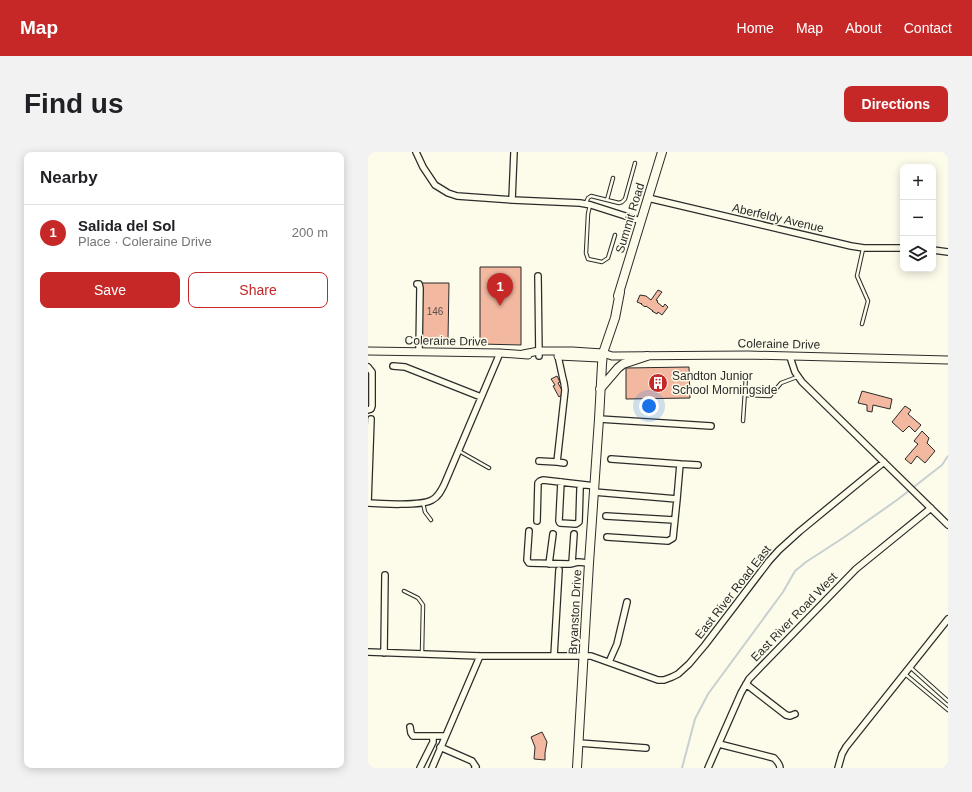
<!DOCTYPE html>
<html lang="en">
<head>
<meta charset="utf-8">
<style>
  body { margin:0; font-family:Helvetica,sans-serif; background:#f2f2f2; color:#202124 }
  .controls { position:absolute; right:12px; top:12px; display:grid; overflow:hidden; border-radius:8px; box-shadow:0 2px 10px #0003 }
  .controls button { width:36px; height:36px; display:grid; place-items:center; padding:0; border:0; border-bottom:1px solid #e0e0e0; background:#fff; color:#202124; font:20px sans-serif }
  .you { position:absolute; left:281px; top:254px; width:14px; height:14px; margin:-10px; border:3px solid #fff; border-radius:50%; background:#1a73e8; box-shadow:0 0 0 6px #1a73e833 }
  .badge { display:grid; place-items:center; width:26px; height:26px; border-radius:50%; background:#c62828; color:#fff; font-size:13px; font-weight:700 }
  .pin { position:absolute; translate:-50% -33px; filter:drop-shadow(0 1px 2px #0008) }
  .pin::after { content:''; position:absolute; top:21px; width:14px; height:12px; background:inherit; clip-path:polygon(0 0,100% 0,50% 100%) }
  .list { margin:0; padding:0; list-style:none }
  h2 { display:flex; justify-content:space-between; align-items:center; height:52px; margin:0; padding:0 16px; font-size:17px }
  h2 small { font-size:13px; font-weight:400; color:#757577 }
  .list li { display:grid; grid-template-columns:26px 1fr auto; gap:12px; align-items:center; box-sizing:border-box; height:56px; padding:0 16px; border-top:1px solid #e0e0e0 }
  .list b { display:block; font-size:15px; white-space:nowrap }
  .list p { margin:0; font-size:13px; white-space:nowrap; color:#757577 }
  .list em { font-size:13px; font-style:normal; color:#757577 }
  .actions { display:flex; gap:8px; padding:12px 16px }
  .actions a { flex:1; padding:9px 0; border:1px solid #c62828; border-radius:8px; text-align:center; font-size:14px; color:#c62828 }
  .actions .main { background:#c62828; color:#fff }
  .icon { flex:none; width:22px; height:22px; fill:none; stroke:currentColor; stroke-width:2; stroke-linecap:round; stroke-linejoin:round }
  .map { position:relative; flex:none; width:580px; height:616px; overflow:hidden; border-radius:8px }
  header { display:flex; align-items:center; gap:24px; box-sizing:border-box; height:56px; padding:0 20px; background:#c62828; color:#fff }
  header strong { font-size:19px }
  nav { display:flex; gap:22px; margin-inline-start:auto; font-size:14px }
  .intro { display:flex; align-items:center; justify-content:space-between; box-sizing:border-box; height:96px; padding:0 24px }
  h1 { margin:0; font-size:28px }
  .button { padding:10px 18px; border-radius:8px; background:#c62828; color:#fff; font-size:14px; font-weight:700 }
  main { display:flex; gap:24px; padding:0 24px }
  aside { flex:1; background:#fff; border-radius:8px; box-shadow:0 2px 10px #0003 }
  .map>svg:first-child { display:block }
</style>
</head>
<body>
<header>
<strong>Map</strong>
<nav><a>Home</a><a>Map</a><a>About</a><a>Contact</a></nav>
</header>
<div class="intro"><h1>Find us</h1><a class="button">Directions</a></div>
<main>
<aside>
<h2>Nearby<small></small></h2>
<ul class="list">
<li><span class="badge">1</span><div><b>Salida del Sol</b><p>Place · Coleraine Drive</p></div><em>200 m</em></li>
</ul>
<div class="actions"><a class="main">Save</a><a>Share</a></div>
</aside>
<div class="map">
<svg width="580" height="616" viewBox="0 0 580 616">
  <rect width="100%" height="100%" fill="#fdfbea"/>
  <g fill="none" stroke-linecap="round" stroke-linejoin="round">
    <path stroke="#c7d0d0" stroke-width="2" d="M314 616 327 567 340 542 415 440 427 419 438 410 475 386 529 348 574 313 580 304"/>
  </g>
  <path fill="#f2b8a0" stroke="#2b2b2b" d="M112 115H153V193L112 192Z
    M54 131H81L80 187 53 186Z
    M290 138 294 140 288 148 290 149 289 150 295 155 297 152 300 155 294 163 290 160 289 162 284 159H285L278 154 277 155 273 152H274L269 150 272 143 278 144 283 148Z
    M321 215 322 246 258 247V216Z
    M189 224 192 230 190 231 195 240V242L191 245 185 234 187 233 183 227Z
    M494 239 524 247 522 257 505 253 504 260 499 259V253L490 251Z
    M537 254 543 258 540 262 553 273 547 280 541 274 535 280 524 270Z
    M554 279 561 286 559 291 567 299 557 311 549 304 543 312 537 307 550 292 546 289Z
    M174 580 179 590 177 601V608L166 607 167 595 163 585Z"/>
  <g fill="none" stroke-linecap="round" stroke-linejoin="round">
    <defs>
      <path id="service" d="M239 48 245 26
        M218 51 220 46 223 44 251 51 254 50 257 47 267 11
        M222 53 220 62 218 101 220 107 234 110 240 106 247 83
        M494 172 500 149 489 124 495 97
        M377 243 402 244 413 231 429 225
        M375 269 378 224
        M91 299 121 316
        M55 351 57 360 63 368
        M36 439 50 446 55 453 54 501
        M542 515 580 549
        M537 522 580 558"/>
      <path id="minor" d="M48 0 55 15 67 33 80 41 89 44 144 48 212 51 223 53 273 69
        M280 46 483 94 496 96H535
        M144 48 146 0
        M565 98 580 100
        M170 124 171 204
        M49 132H51L52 136 51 200
        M422 205 427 220 434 230 580 373
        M25 214 37 215 113 245
        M0 215 4 220V254L3 257 0 258
        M231 267 343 274
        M171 309 189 310 197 238 196 231 195 227 190 204
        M189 310 196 311
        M312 312 330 313
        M193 330 191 369 192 371 208 372 211 370 212 337
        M226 340 309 347 312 312 243 307
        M0 351C13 352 54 354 64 348 70 345 73 339 76 333L132 201
        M0 351 3 267
        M238 364 306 368
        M169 369 170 331 172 329 175 328 227 334
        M161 379 159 408 161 411 202 412 210 410 221 411
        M239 385 300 389 305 386 309 347
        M204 411 206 382
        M181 412 185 382
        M0 500 112 504H223L290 528H296L304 525 310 522 321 512 337 493 401 409 411 398 432 379 516 310
        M16 501 17 423
        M186 504 191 418
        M241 510 249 492 259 450
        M378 532 418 563 422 564 427 562
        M42 575 43 581 45 584H77
        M211 591 278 596
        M351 592 406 606C409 609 412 612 412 616
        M72 595 104 609 108 615 107 616
        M52 616 65 590V584
        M64 616 112 504
        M340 616 373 541 381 527 488 417 563 356
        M470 616 474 602 478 595 580 467"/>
      <path id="tertiary" d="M0 199 132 201 160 203
        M155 202 171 199H204L235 201 244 204 380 203 580 208
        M190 204 232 206"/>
      <path id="secondary" d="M250 144 294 0
        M232 237 250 216 255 212 279 204
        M209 616 221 411 231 267 234 212 235 201 247 166 252 140"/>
    </defs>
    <use href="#service" stroke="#2b2b2b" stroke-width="4.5"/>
    <use href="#minor" stroke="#2b2b2b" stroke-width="8"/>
    <use href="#tertiary" stroke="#2b2b2b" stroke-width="9"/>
    <use href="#secondary" stroke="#2b2b2b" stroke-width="10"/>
    <use href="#service" stroke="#fdfbea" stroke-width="2.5"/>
    <use href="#minor" stroke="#fdfbea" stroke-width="5.5"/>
    <use href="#tertiary" stroke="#fdfbea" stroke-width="7"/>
    <use href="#secondary" stroke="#fdfbea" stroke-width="8"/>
  </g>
  <defs>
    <symbol id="building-disc" viewBox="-11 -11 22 22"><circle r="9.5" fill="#c62828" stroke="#fdfbea"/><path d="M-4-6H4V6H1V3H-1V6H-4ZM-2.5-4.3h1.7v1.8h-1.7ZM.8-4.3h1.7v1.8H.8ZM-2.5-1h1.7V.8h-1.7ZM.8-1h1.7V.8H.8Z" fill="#fff"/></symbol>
  </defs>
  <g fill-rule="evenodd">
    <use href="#building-disc" x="279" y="220" width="22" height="22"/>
  </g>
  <g text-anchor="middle" stroke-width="3" stroke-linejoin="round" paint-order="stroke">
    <g font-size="10" fill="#5d4e48">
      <text x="67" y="163">146</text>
    </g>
    <g font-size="12" fill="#2b2b2b" stroke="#fdfbea">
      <text transform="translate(262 66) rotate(-73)" y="4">Summit Road</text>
      <text transform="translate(410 66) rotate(13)" y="4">Aberfeldy Avenue</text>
      <text transform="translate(78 189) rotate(1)" y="4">Coleraine Drive</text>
      <text transform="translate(411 192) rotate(1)" y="4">Coleraine Drive</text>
      <text transform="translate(365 440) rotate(-52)" y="4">East River Road East</text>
      <text transform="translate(207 460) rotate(-87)" y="4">Bryanston Drive</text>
      <text transform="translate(426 465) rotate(-46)" y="4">East River Road West</text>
    </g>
    <g font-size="12" fill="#2b2b2b" stroke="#fdfbea" text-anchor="start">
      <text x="304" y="228">Sandton Junior<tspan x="304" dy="14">School Morningside</tspan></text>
    </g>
  </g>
</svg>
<div class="controls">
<button>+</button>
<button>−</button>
<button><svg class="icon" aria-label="layers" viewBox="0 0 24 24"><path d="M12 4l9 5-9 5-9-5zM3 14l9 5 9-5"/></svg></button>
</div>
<div class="you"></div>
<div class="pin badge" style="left:132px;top:154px">1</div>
</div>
</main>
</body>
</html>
